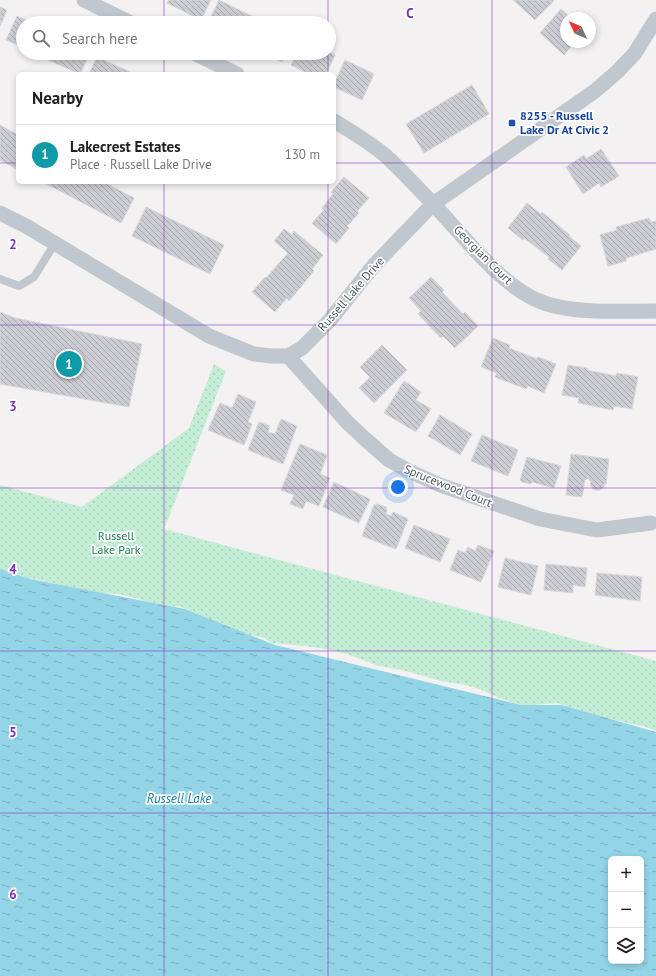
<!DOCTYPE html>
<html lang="en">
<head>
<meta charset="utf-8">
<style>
  body { margin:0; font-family:"PT Sans",sans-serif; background:#f6f6f6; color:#202124 }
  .controls { position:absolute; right:12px; bottom:12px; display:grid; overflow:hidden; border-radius:6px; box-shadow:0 2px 6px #0003 }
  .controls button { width:36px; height:36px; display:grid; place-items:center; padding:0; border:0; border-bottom:1px solid #e0e0e0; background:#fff; color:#202124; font:20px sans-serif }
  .compass { position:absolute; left:560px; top:12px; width:36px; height:36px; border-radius:50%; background:#fff; box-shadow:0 2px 6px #0003; rotate:314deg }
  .you { position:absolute; left:398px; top:487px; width:14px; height:14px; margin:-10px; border:3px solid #fff; border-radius:50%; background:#1a73e8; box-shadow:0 0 0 6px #1a73e833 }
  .badge { display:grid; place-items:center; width:26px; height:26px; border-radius:50%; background:#2570d8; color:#fff; font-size:13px; font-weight:700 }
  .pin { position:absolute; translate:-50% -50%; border:2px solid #fff; box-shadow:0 1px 4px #0006 }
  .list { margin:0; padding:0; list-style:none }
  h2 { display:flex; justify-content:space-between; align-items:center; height:52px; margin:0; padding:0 16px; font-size:17px }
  h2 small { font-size:13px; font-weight:400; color:#757577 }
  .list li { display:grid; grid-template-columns:26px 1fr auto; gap:12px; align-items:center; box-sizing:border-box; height:60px; padding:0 16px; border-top:1px solid #e0e0e0 }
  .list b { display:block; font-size:15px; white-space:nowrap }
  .list p { margin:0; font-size:13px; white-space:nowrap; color:#757577 }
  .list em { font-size:13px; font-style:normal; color:#757577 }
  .icon { flex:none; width:22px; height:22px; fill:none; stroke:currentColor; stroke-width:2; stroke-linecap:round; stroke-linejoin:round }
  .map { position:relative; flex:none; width:656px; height:976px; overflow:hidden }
  .search { position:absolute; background:#fff; box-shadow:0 2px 6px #0003; left:16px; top:16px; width:320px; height:44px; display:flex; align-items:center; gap:10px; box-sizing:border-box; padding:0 14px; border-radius:22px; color:#757577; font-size:15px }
  .panel { position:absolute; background:#fff; box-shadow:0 2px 6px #0003; left:16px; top:72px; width:320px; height:112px; border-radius:6px }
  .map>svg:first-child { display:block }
</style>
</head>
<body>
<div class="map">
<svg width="656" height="976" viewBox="0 0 656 976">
  <defs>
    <pattern id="park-dots" width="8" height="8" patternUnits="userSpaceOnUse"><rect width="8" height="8" fill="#c3edd4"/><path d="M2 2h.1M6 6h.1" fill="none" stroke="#a9cdb8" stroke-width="1.8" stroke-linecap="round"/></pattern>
    <pattern id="water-ripples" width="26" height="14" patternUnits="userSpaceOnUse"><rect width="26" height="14" fill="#93d4e7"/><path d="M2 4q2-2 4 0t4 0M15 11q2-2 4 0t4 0" fill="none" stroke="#7aafbe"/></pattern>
    <pattern id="building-back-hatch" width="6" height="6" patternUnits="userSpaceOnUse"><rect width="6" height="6" fill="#cbcdd3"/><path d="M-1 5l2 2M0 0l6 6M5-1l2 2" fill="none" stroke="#a7a9ae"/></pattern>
  </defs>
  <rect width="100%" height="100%" fill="#f3f1f1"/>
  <path fill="url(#park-dots)" d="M214 364 226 371 164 529 656 661V731L646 727 602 717 557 703 534 705H521L499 698 482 690 466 685 441 681 406 671 376 665 350 655 332 650 305 646 273 643 275 645 262 637 248 635 179 606 168 607 119 594 98 593 30 578V579L0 570V485L82 507 189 428Z"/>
  <path fill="url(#water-ripples)" fill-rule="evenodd" d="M0 569 30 579 185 609 275 645 521 705H562L656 732V976H0ZM611 859H641V961H611Z"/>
  <path fill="url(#building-back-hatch)" stroke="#d5d7db" d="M169 0H211L201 20 167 3Z
    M219 0 254 17 251 23H208Z
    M513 0H553L554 1 535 20Z
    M0 7 7 10 0 26Z
    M561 9 571 18H566V42H575L564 55 540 33Z
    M17 16 33 23H23V47L6 40Z
    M329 52 335 55 326 74H309L291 65 298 53Z
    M49 53H90L80 74 46 59Z
    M264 53H287L282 62Z
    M97 57 130 72 129 74H89Z
    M345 60 374 74 362 100 334 87V84Z
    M472 85 489 114 424 153 406 124Z
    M0 125 18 135V170L0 160Z
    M601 149 619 176 601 187 599 183 583 194 566 167 584 155 586 159Z
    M344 177 369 198 357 211 359 213 347 226 349 228 336 244 312 223 324 210 322 208 333 194 331 192Z
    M46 182H103L134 198 121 223 45 183Z
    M527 203 541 214 542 212 570 235 569 236 581 246 562 270 548 259 549 257 524 238 523 240 508 228Z
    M146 207 224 245 210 274 132 236Z
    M649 218 651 222 656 221V249L626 258V261L608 266 600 235 617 230 616 227Z
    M284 229 292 235 294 231 323 255 312 269 314 271 289 301 287 298 275 312 252 292 265 277 266 278 288 253 274 241Z
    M431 277 444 290 442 292 463 314 465 312 478 326 455 348 443 336 441 338 418 314 421 311 409 298Z
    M0 312 15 318 142 344 129 407 0 384Z
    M493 338 510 345 509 348 537 359 538 357 556 364 544 393 528 386 526 389 495 377 497 373 481 367Z
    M382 345 407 370 374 403 359 388 370 377 360 367Z
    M568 365 587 368V370L616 376 617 373 638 377 632 409 614 406 613 410 578 403 579 398 562 395Z
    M404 381 421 392 416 400 431 409 416 432 384 413Z
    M238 394 256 402 248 422 252 424 244 445 208 430 220 403 232 408Z
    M440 415 472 434 460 455 428 436Z
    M281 419 297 426 283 464 248 450 259 422 270 426 268 432 275 434Z
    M482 435 518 450 508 476 471 461Z
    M300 444 327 455 320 474 330 478 319 506 306 501 303 509 290 504 294 495 281 490Z
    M571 454 609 459 606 484H604V487L600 490H594L590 485 591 482 588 478 585 480 582 497 566 495Z
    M527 457 561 466 554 488 532 482 530 484 522 482 520 480Z
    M334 482 370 499 359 523 323 507Z
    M377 504 386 507 387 510 386 514 391 516 393 512 408 519 396 549 362 536 374 505Z
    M414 525 450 539 440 562 405 548Z
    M478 545 494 551 481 582 450 570 458 550 465 553 468 547 475 551Z
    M505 558 538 566 531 595 498 587Z
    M546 564 587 568 585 587 573 585V593L544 590Z
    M597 573 642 577 640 601 595 595Z"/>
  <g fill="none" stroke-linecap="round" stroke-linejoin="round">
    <path stroke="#c0c7ce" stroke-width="8" d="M0 279 19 286 34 277 55 243"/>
    <path stroke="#c0c7ce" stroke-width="15" d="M84 0 131 23
      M194 53 237 74
      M334 121C352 132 371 143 387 157 403 172 419 189 434 205 465 237 503 290 547 304 581 314 621 311 656 311
      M0 213 26 226 209 336 254 354 271 356H288L302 348 330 320 375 264 433 204 595 91 617 72 635 53 656 19
      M288 356 347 422 364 438 389 460 411 472 440 485 540 519 597 530 651 523"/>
  </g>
  <path fill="none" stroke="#7b2cbf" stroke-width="1" stroke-opacity="0.55" d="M164 0V23M328 0V23M492 0V976M164 53V74M328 53V74M0 163H18M334 163H656M164 182V976M328 182V976M0 325H656M0 488H656M0 651H656M0 813H656"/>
  <rect fill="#1a4fb4" stroke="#fff" stroke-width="1.5" x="508" y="119" width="8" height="8" rx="2"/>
  <g text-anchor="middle" stroke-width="3.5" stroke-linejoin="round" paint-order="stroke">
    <g font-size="12" font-weight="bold" fill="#164399" stroke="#fff" text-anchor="start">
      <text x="520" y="120">8255 - Russell<tspan x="520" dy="14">Lake Dr At Civic 2</tspan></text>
    </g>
    <g font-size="12" fill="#4a535d" stroke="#fff">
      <text transform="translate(483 255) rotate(45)" y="4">Georgian Court</text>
      <text transform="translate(351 294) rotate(-49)" y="4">Russell Lake Drive</text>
      <text transform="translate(448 486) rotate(22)" y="4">Sprucewood Court</text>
    </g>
    <g font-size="12" fill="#1e7b4e" stroke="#fff">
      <text x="116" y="540">Russell<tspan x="116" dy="14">Lake Park</tspan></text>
    </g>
    <g font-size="13" font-style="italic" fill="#167d9d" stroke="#fff">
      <text x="179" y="803">Russell Lake</text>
    </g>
  </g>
  <g font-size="13" text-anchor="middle" font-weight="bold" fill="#7b2cbf" stroke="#fff" stroke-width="3.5" stroke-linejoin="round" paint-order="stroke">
    <text x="410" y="18">C</text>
    <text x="13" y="249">2</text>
    <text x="13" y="411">3</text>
    <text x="13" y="574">4</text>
    <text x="13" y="737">5</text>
    <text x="13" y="899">6</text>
  </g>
</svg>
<div class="controls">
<button>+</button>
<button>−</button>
<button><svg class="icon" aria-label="layers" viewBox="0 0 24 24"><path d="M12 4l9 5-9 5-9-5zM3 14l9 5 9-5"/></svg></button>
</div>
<svg class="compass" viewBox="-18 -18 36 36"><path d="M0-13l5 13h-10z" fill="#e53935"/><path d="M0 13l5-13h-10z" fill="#757577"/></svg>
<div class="you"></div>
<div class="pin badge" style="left:69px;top:364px;background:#0f9aa8">1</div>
<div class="search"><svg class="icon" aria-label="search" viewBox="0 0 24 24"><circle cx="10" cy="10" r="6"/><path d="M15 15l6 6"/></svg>Search here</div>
<section class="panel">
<h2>Nearby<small></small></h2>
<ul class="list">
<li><span class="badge" style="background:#0f9aa8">1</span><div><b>Lakecrest Estates</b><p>Place · Russell Lake Drive</p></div><em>130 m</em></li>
</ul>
</section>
</div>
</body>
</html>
